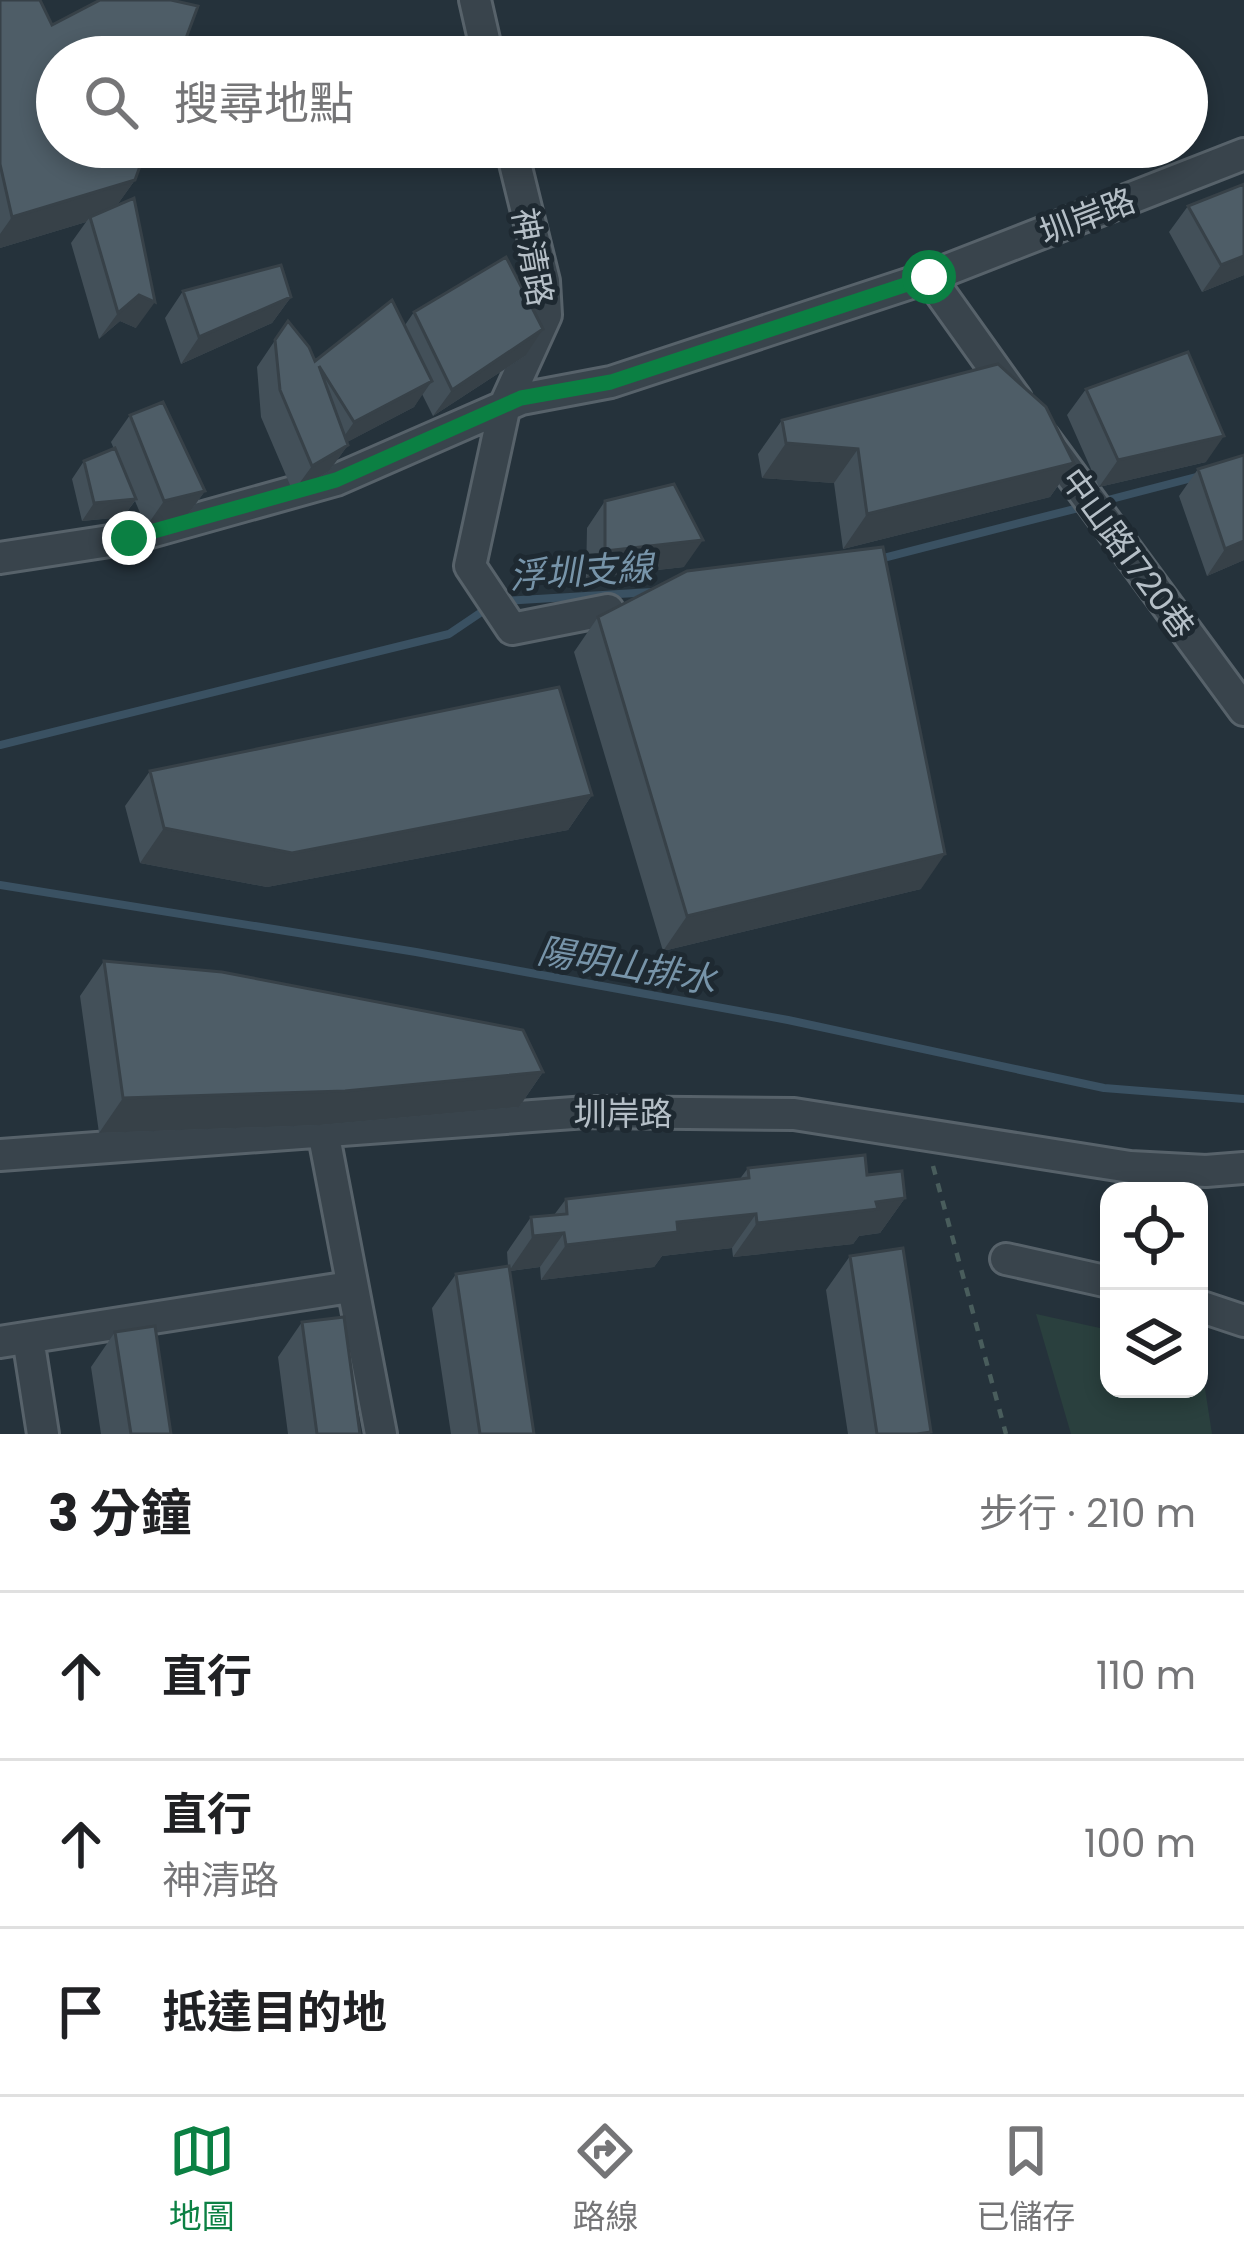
<!DOCTYPE html>
<html lang="zh-TW">
<head>
<meta charset="utf-8">
<style>
  body { margin:0; font-family:Poppins,"Noto Sans TC",sans-serif; background:#f2f2f2; color:#202124 }
  .controls { position:absolute; right:36px; bottom:36px; display:grid; overflow:hidden; border-radius:24px; box-shadow:0 6px 18px #0003 }
  .controls button { width:108px; height:108px; display:grid; place-items:center; padding:0; border:0; border-bottom:3px solid #e0e0e0; background:#fff; color:#202124; font:60px sans-serif }
  .stop { position:absolute; width:36px; height:36px; margin:-27px; border:9px solid #0b8043; border-radius:50%; background:#fff }
  .stop.end { background:#0b8043; border-color:#fff; box-shadow:0 3px 12px #0008 }
  .list { margin:0; padding:0; list-style:none }
  h2 { display:flex; justify-content:space-between; align-items:center; height:156px; margin:0; padding:0 48px; font-size:51px }
  h2 small { font-size:39px; font-weight:400; color:#757577 }
  .list li { display:grid; grid-template-columns:78px 1fr auto; gap:36px; align-items:center; box-sizing:border-box; height:168px; padding:0 48px; border-top:3px solid #e0e0e0 }
  .list b { display:block; font-size:45px; white-space:nowrap }
  .list p { margin:0; font-size:39px; white-space:nowrap; color:#757577 }
  .list em { font-size:39px; font-style:normal; color:#757577 }
  .icon { flex:none; width:66px; height:66px; fill:none; stroke:currentColor; stroke-width:2; stroke-linecap:round; stroke-linejoin:round }
  .map { position:relative; flex:none; width:1244px; height:1434px; overflow:hidden }
  .search { position:absolute; background:#fff; box-shadow:0 6px 18px #0003; left:36px; right:36px; top:36px; height:132px; display:flex; align-items:center; gap:30px; box-sizing:border-box; padding:0 42px; border-radius:66px; color:#757577; font-size:45px }
  .sheet { height:660px; background:#fff }
  nav { display:flex; justify-content:space-around; align-items:center; box-sizing:border-box; height:168px; border-top:3px solid #e0e0e0; background:#fff; font-size:33px; color:#757577 }
  nav a { display:grid; justify-items:center; gap:6px }
  nav .on { color:#0b8043 }
  .map>svg:first-child { display:block }
</style>
</head>
<body>
<div class="map">
<svg width="1244" height="1434" viewBox="0 0 1244 1434">
  <rect width="100%" height="100%" fill="#25323b"/>
  <path fill="#2a403e" d="M1036 1314 1109 1330V1389H1199V1350L1212 1434H1071Z"/>
  <g fill="none" stroke-linecap="round" stroke-linejoin="round">
    <path stroke="#3a5162" stroke-width="8" d="M1100 502 1196 477
      M879 559 1086 506
      M505 601 652 592
      M0 745 449 634 486 609
      M0 885 416 952 788 1020 1104 1088 1244 1099"/>
    <defs>
      <path id="minor" d="M475 0 488 57
        M511 147 544 281 546 315 505 405 470 566 512 629 608 610
        M929 277 1016 399
        M1044 438 1244 710
        M0 558 129 538 336 480 521 399 611 382 929 277 1244 154
        M323 1131 381 1434
        M0 1155 587 1112 794 1114 1130 1167 1206 1171 1244 1168
        M1006 1259 1109 1282
        M1199 1306 1244 1321
        M28 1338 43 1434
        M0 1342 350 1287"/>
    </defs>
    <use href="#minor" stroke="#57626a" stroke-width="36"/>
    <path stroke="#495d5c" stroke-width="4.5" stroke-dasharray="9 9" stroke-linecap="butt" d="M933 1166 1006 1434"/>
    <use href="#minor" stroke="#39444c" stroke-width="30"/>
  </g>
  <path fill="#435059" d="M0 0 135 180 117 205 136 328 120 321 99 339 71 243 86 222 0 248Z
    M1244 184V275L1202 292 1169 232 1188 206Z
    M183 291 291 297 272 323 181 364 165 318Z
    M414 312 525 356 433 416 422 394 414 407 347 442 348 445 329 471 293 492 261 417 257 367 288 321 315 361 405 325Z
    M1086 389 1206 462 1099 487 1067 415Z
    M130 415 205 491 186 517 146 527 135 501 123 517 82 521 72 479 84 461 114 449 111 442Z
    M782 420 1074 463 1050 497 843 549 834 483 762 478 758 454Z
    M1244 455V560L1207 576 1179 496 1198 469Z
    M605 501 684 567 586 578 587 528Z
    M598 617 921 889 663 951 574 652Z
    M150 771 592 795 568 830 267 887 140 863 125 806Z
    M104 961 543 1072 519 1107 320 1125 99 1133 80 996Z
    M748 1168 867 1175 905 1198 880 1233 859 1236 853 1244 733 1257 732 1248 662 1256 654 1267 541 1280 540 1267 510 1271 534 1434H451L432 1308 456 1274 508 1266 507 1252 531 1217 554 1215 566 1199 739 1180Z
    M850 1256 930 1434H848L826 1290Z
    M302 1322 360 1434H288L278 1357Z
    M115 1332 171 1434H101L91 1367Z"/>
  <path fill="#374148" d="M135 180 110 215 90 217 86 222 0 248V234L12 217Z
    M1244 256V275L1202 292 1221 265Z
    M139 295 155 302 136 328 120 321 99 339 118 313Z
    M291 297 272 323 181 364 199 337Z
    M543 329 525 356 433 416 452 390Z
    M432 381 414 407 336 448 354 422Z
    M1224 436 1206 462 1099 487 1118 460Z
    M786 443 858 449 834 483 762 478Z
    M348 445 329 471 293 492 312 466Z
    M1074 463 1050 497 843 549 867 514Z
    M205 491 186 517 146 527 164 501Z
    M136 499 123 517 82 521 94 503Z
    M703 540 684 567 586 578 605 551Z
    M1244 541V560L1207 576 1225 549Z
    M592 795 568 830 267 887 140 863 164 828Z
    M945 854 921 889 663 951 687 916Z
    M543 1072 519 1107 320 1125 99 1133 123 1098Z
    M905 1198 880 1233 859 1236 853 1244 733 1257 757 1223Z
    M756 1214 732 1248 662 1256 654 1267 541 1280 566 1245 677 1222Z
    M564 1233 540 1267 509 1271 533 1236Z"/>
  <path fill="#4e5d67" stroke="#374148" stroke-width="3" d="M0 0H40L52 25 100 0H171L198 6 179 57H57V147H147L135 180 12 217 0 164Z
    M1244 184V256L1221 265 1188 206Z
    M134 198 155 302 139 295 118 313 90 217Z
    M506 257 543 329 452 390 414 312Z
    M281 265 291 297 199 337 183 291Z
    M392 300 432 381 354 422 319 366 348 445 312 466 280 390 275 340 288 321 309 347 315 361Z
    M1188 352 1224 436 1118 460 1086 389Z
    M998 364 1046 407 1074 463 867 514 858 449 786 443 782 420Z
    M163 402 205 491 164 501 130 415Z
    M115 448 136 499 94 503 84 461Z
    M1244 455V541L1225 549 1198 469Z
    M674 484 703 540 605 551V501Z
    M883 547 945 854 687 916 598 617 687 571Z
    M559 687 592 795 292 853 164 828 150 771Z
    M104 961 222 972 523 1030 543 1072 345 1091 123 1098Z
    M865 1155 867 1175 902 1171 905 1198 876 1202 878 1209 757 1223 756 1214 677 1222 678 1232 566 1245 564 1233 533 1236 531 1217 567 1214 566 1199 749 1178 748 1168Z
    M903 1248 931 1432 917 1434H877L850 1256Z
    M509 1266 534 1434H480L456 1274Z
    M344 1317 360 1434H317L302 1322Z
    M155 1326 171 1434H131L115 1332Z"/>
  <g fill="none" stroke-linecap="round" stroke-linejoin="round">
    <path stroke="#0b8043" stroke-width="15" d="M129 538 336 480 521 398 611 382 929 277"/>
  </g>
  <g text-anchor="middle" stroke-width="10" stroke-linejoin="round" paint-order="stroke">
    <g font-size="33" fill="#b5bfc7" stroke="#1e2931">
      <text transform="translate(1087 216) rotate(-21)" y="12">圳岸路</text>
      <text transform="translate(533 257) rotate(80)" y="12">神清路</text>
      <text transform="translate(1128 553) rotate(54)" y="12">中山路1720巷</text>
      <text x="623" y="1125">圳岸路</text>
    </g>
    <g font-size="36" font-style="italic" fill="#7794a9" stroke="#1e2931">
      <text transform="translate(581 571) rotate(-4)" y="13">浮圳支線</text>
      <text transform="translate(627 965) rotate(10)" y="13">陽明山排水</text>
    </g>
  </g>
</svg>
<div class="controls">
<button><svg class="icon" aria-label="locate" viewBox="0 0 24 24"><circle cx="12" cy="12" r="6"/><path d="M12 2v4M12 18v4M2 12h4M18 12h4"/></svg></button>
<button><svg class="icon" aria-label="layers" viewBox="0 0 24 24"><path d="M12 4l9 5-9 5-9-5zM3 14l9 5 9-5"/></svg></button>
</div>
<div class="stop" style="left:929px;top:277px"></div>
<div class="stop end" style="left:129px;top:538px"></div>
<div class="search"><svg class="icon" aria-label="search" viewBox="0 0 24 24"><circle cx="10" cy="10" r="6"/><path d="M15 15l6 6"/></svg>搜尋地點</div>
</div>
<section class="sheet">
<h2>3 分鐘<small>步行 · 210 m</small></h2>
<ul class="list">
<li><svg class="icon" aria-label="ahead" viewBox="0 0 24 24"><path d="M12 20V5M6 11l6-6 6 6"/></svg><div><b>直行</b></div><em>110 m</em></li>
<li><svg class="icon" aria-label="ahead" viewBox="0 0 24 24"><path d="M12 20V5M6 11l6-6 6 6"/></svg><div><b>直行</b><p>神清路</p></div><em>100 m</em></li>
<li><svg class="icon" aria-label="arrive" viewBox="0 0 24 24"><path d="M6 21V4h12l-3 4 3 4H6"/></svg><div><b>抵達目的地</b></div></li>
</ul>
</section>
<nav>
<a class="on"><svg class="icon" aria-label="map" viewBox="0 0 24 24"><path d="M3 6l6-2 6 2 6-2v14l-6 2-6-2-6 2zM9 4v14M15 6v14"/></svg>地圖</a>
<a><svg class="icon" aria-label="directions" viewBox="0 0 24 24"><path d="M12 3l9 9-9 9-9-9zM9 14v-3h6M13 9l2 2-2 2"/></svg>路線</a>
<a><svg class="icon" aria-label="saved" viewBox="0 0 24 24"><path d="M7 4h10v16l-5-4-5 4z"/></svg>已儲存</a>
</nav>
</body>
</html>
